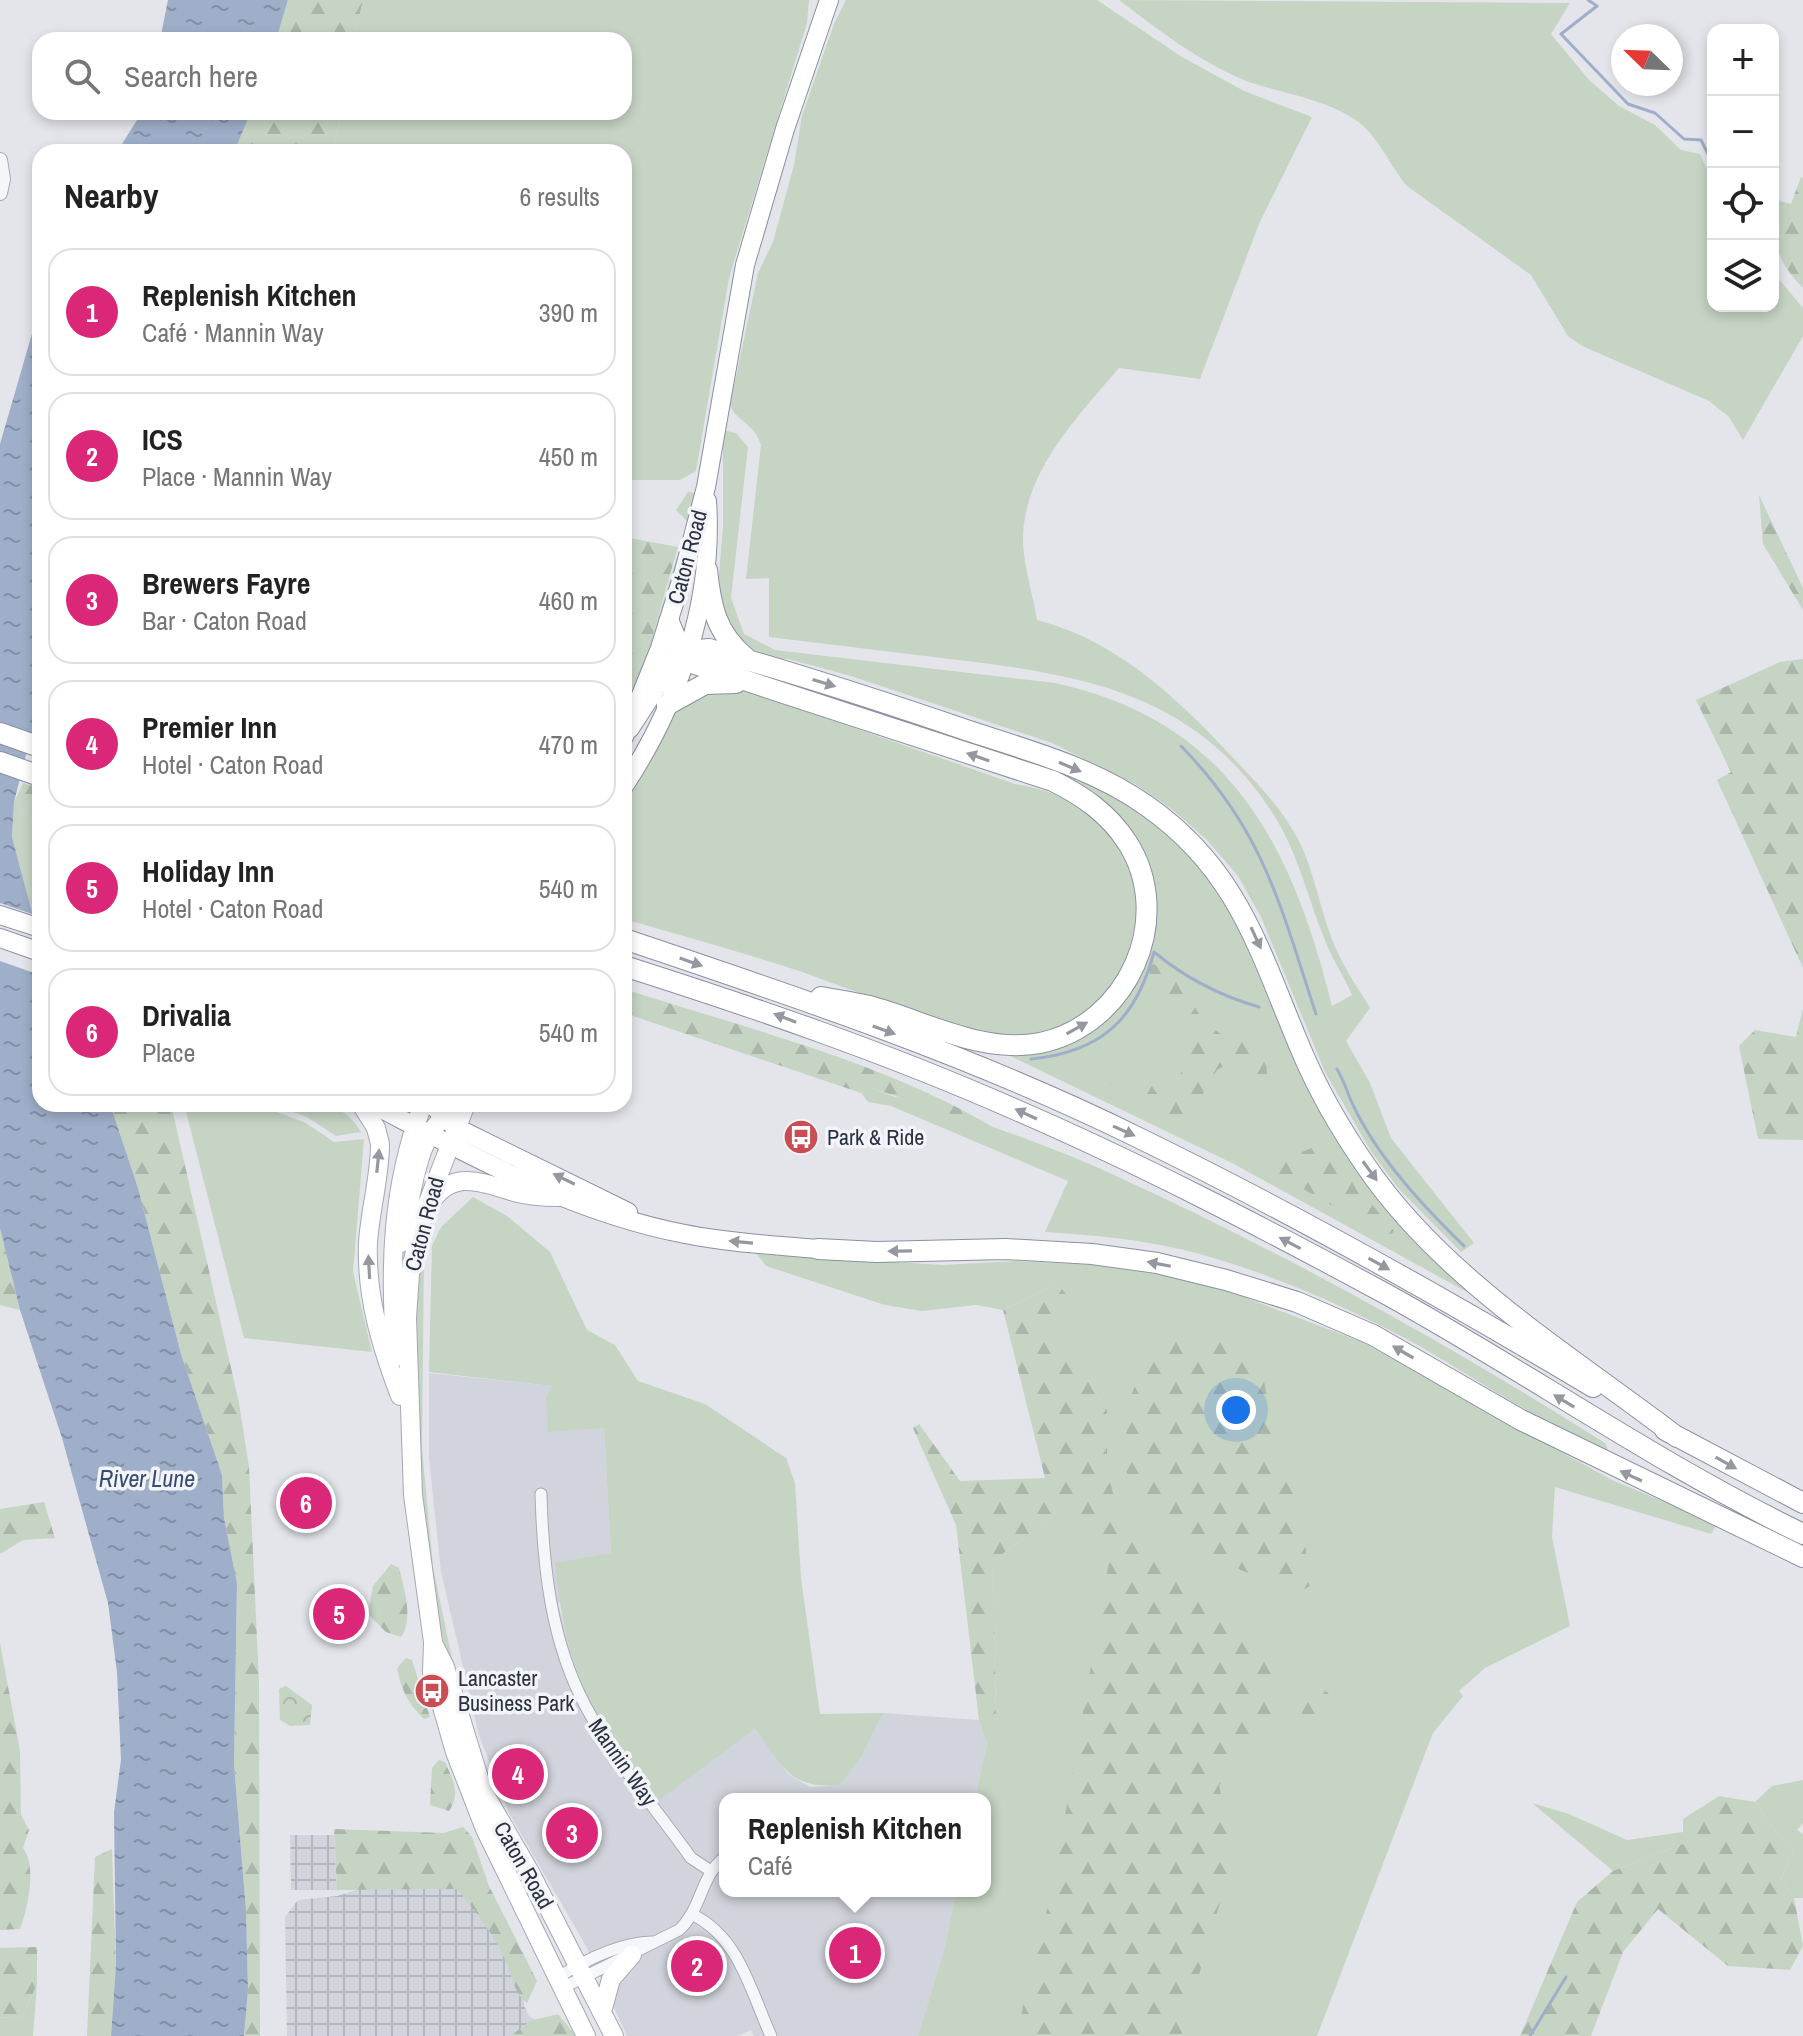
<!DOCTYPE html>
<html lang="en">
<head>
<meta charset="utf-8">
<style>
  body { margin:0; font-family:"Archivo Narrow",sans-serif; background:#f6f6f6; color:#222 }
  .controls { position:absolute; right:24px; top:24px; display:grid; overflow:hidden; border-radius:16px; box-shadow:0 4px 12px #0003 }
  .controls button { width:72px; height:72px; display:grid; place-items:center; padding:0; border:0; border-bottom:2px solid #e0e0e0; background:#fff; color:#222; font:40px sans-serif }
  .compass { position:absolute; left:1611px; top:24px; width:72px; height:72px; border-radius:50%; background:#fff; box-shadow:0 4px 12px #0003; rotate:293deg }
  .you { position:absolute; left:1236px; top:1410px; width:28px; height:28px; margin:-20px; border:6px solid #fff; border-radius:50%; background:#1a73e8; box-shadow:0 0 0 12px #1a73e833 }
  .badge { display:grid; place-items:center; width:52px; height:52px; border-radius:50%; background:#db2777; color:#fff; font-size:26px; font-weight:700 }
  .pin { position:absolute; translate:-50% -50%; border:4px solid #fff; box-shadow:0 2px 8px #0006 }
  .popup { position:absolute; left:719px; top:1793px; width:272px; height:104px; box-sizing:border-box; display:grid; place-content:center; border-radius:16px; background:#fff; filter:drop-shadow(0 2px 6px #0005); font-size:26px; white-space:nowrap; color:#767676 }
  .popup b { font-size:30px; color:#222 }
  .popup::after { content:''; position:absolute; left:50%; top:100%; margin-left:-16px; border:16px solid transparent; border-top-color:#fff }
  .list { margin:0; padding:0; list-style:none }
  h2 { display:flex; justify-content:space-between; align-items:center; height:104px; margin:0; padding:0 32px; font-size:34px }
  h2 small { font-size:26px; font-weight:400; color:#767676 }
  .list li { display:grid; grid-template-columns:52px 1fr auto; gap:24px; align-items:center; box-sizing:border-box; height:128px; margin:0 16px 16px; padding:0 16px; border:2px solid #e0e0e0; border-radius:24px }
  .list b { display:block; font-size:30px; white-space:nowrap }
  .list p { margin:0; font-size:26px; white-space:nowrap; color:#767676 }
  .list em { font-size:26px; font-style:normal; color:#767676 }
  .icon { flex:none; width:44px; height:44px; fill:none; stroke:currentColor; stroke-width:2; stroke-linecap:round; stroke-linejoin:round }
  .map { position:relative; flex:none; width:1803px; height:2036px; overflow:hidden }
  .search { position:absolute; background:#fff; box-shadow:0 4px 12px #0003; left:32px; top:32px; width:600px; height:88px; display:flex; align-items:center; gap:20px; box-sizing:border-box; padding:0 28px; border-radius:24px; color:#767676; font-size:30px }
  .panel { position:absolute; background:#fff; box-shadow:0 4px 12px #0003; left:32px; top:144px; width:600px; height:968px; border-radius:24px }
  .map>svg:first-child { display:block }
</style>
</head>
<body>
<div class="map">
<svg width="1803" height="2036" viewBox="0 0 1803 2036">
  <defs>
    <pattern id="industrial-grid" width="8" height="8" patternUnits="userSpaceOnUse" patternTransform="scale(2)"><rect width="8" height="8" fill="#d1d4dc"/><path d="M0 4h8M4 0v8" fill="none" stroke="#b4b6be"/></pattern>
    <pattern id="forest-firs" width="22" height="20" patternUnits="userSpaceOnUse" patternTransform="scale(2)"><rect width="22" height="20" fill="#c6d4c4"/><path d="M5 1l3.5 6h-7zM16 11l3.5 6h-7z" fill="#aab6aa"/></pattern>
    <pattern id="park-crowns" width="20" height="18" patternUnits="userSpaceOnUse" patternTransform="scale(2)"><rect width="20" height="18" fill="#c6d4c4"/><path d="M2 6a3 3 0 1 1 6 0M12 15a3 3 0 1 1 6 0" fill="none" stroke="#aab6aa"/></pattern>
    <pattern id="water-ripples" width="26" height="14" patternUnits="userSpaceOnUse" patternTransform="scale(2)"><rect width="26" height="14" fill="#9fafc9"/><path d="M2 4q2-2 4 0t4 0M15 11q2-2 4 0t4 0" fill="none" stroke="#828fa5"/></pattern>
  </defs>
  <rect width="100%" height="100%" fill="#e3e5ea"/>
  <path fill="#d1d4dc" d="M429 1373 553 1386 604 1428 611 1553 558 1604 588 1700 659 1799 755 1729 788 1774 810 1787 840 1785 862 1756 883 1713 979 1720 987 1744 975 1799H725V1891H956L945 1946 918 2036H754L751 2030 738 2036H627L586 1946 509 1813 479 1735 441 1572 429 1458Z"/>
  <path fill="url(#industrial-grid)" d="M290 1835H334L337 1890H291Z
    M458 1859 522 1960 524 2005 529 2016 563 2036H287L285 1917 298 1900 337 1896Z"/>
  <path fill="#c6d4c4" d="M363 0H809L807 23 729 278 696 471 680 480H624V152H333L341 112H624V40H354Z
    M846 0H1097L1182 57 1244 91 1312 117 1259 224 1200 379 1119 368C1078 416 1026 469 1023 535 1022 562 1033 594 1037 620 1120 641 1182 703 1238 763 1262 788 1286 814 1301 845 1317 880 1322 921 1339 955 1347 973 1360 991 1370 1008L1346 1041 1370 1083 1391 1138 1474 1243 1461 1252 1399 1189 1372 1153 1325 1072 1261 917 1238 876 1207 840 1174 811 1137 785 1052 743 851 676 788 659 771 660 752 654 733 641 717 597 723 527V438L726 431 736 433 748 447 731 598 744 634 775 650 1055 683C1230 721 1292 845 1332 1006L1352 995C1343 974 1330 956 1323 935 1307 895 1298 854 1275 817 1197 693 1085 675 950 659 890 652 829 644 769 637V578L746 579 761 445C754 422 737 423 730 405L758 273 773 242 794 165 802 116 834 24Z
    M1119 0 1570 3 1551 34 1589 80 1619 106 1655 125 1681 150 1700 154 1713 183V306H1773V272L1803 308V336L1743 440 1729 417 1709 401 1582 346 1568 336 1531 275 1407 186C1389 165 1378 134 1354 119 1323 98 1279 93 1244 80 1200 62 1157 29 1119 0Z
    M688 492 695 493 666 615 624 716V700L652 637 688 522 676 510Z
    M743 689 1015 784C1053 790 1091 805 1114 837 1163 905 1125 1013 1042 1032 979 1046 857 990 793 969 737 951 680 935 624 919V802L670 719 697 691Z
    M1045 764 1098 786 1145 816 1172 837 1218 887 1349 1158C1388 1212 1435 1258 1485 1302L1234 1164 1002 1052 1119 1004 1148 871 1043 768Z
    M14 802 40 825V914L32 912 12 837Z
    M864 1085 895 1097 921 1101C985 1125 1052 1146 1114 1175 1284 1253 1447 1343 1605 1443L1608 1450C1539 1425 1466 1370 1399 1335 1332 1300 1257 1268 1184 1250 1138 1239 1091 1235 1045 1232L1068 1181 891 1106 868 1102 861 1093Z
    M184 1104H256L306 1123 334 1142 364 1139 353 1272 372 1352 244 1338Z
    M272 1104C306 1104 342 1097 361 1132L336 1136 307 1117Z
    M473 1197 507 1216 550 1252 587 1330 615 1345 638 1381 705 1404 786 1458 795 1483 801 1578 820 1714 883 1713 862 1756 840 1785C788 1789 784 1767 755 1729L659 1800C635 1768 609 1737 590 1702 571 1666 558 1604 555 1563L611 1553 604 1428 548 1432 546 1397 552 1386 429 1372 432 1246 441 1227Z
    M424 1247 422 1448 433 1567 455 1673 451 1674C426 1572 415 1468 415 1363 415 1323 414 1286 424 1247Z
    M757 1254 943 1265 1016 1261 1092 1265 1168 1276 1220 1288 1362 1342 1612 1480 1717 1524 1711 1534 1555 1487 1552 1537 1570 1626 1485 1668 1459 1691 1463 1696 1433 1733 1317 2036H918L945 1946 956 1891H985V1799H975L987 1744 979 1720 996 1718 993 1561 1066 1507 1107 1410 1050 1320 1058 1284 1003 1310 976 1305 922 1311 885 1305 766 1266Z
    M1803 1780V1823L1797 1830 1803 1834V1898H1794L1781 1879 1795 1847 1775 1831 1755 1802 1772 1786Z
    M1532 1803 1569 1814 1627 1840 1683 1832V1844L1613 1871Z
    M37 1984 33 2036H0V2017L21 2019Z"/>
  <path fill="url(#forest-firs)" d="M288 0H363L354 40H276Z
    M251 112H341L333 152H234Z
    M1801 177 1803 178V288C1774 259 1773 239 1773 199L1791 204Z
    M1759 495 1803 588V610L1763 544Z
    M624 537 678 547 652 637 624 700Z
    M1803 659V968L1717 780 1731 772 1696 700 1780 662Z
    M23 783 40 788V825L14 802Z
    M1151 964 1175 968C1190 1002 1203 1031 1239 1042L1256 1036 1265 1046 1267 1074 1248 1082 1230 1063 1217 1070 1185 1124 1162 1116C1196 1046 1194 1041 1149 977Z
    M624 989C745 1028 888 1063 996 1129L865 1086 861 1093 624 1013Z
    M1803 1008V1140L1758 1139 1739 1046 1755 1030 1796 1037Z
    M1118 1072 1151 1085 1159 1096 1158 1107 1145 1106 1137 1095H1126L1110 1083Z
    M110 1104H171L239 1403 249 1467 259 1682 260 2036H244L248 1990 246 1911 234 1764 237 1583 224 1518 222 1475 181 1354 138 1188Z
    M1331 1140 1345 1172 1394 1231 1388 1238 1298 1186 1274 1176 1285 1159Z
    M0 1228 20 1310 0 1305Z
    M1058 1284 1069 1298 1051 1320 1107 1410V1471L1121 1522 1284 1668 1265 1735 1219 1785 1234 1855 1181 2036H1018L1025 1994 1052 1891 1111 1550 1065 1508 993 1561 996 1719 979 1720 956 1525 913 1428 919 1424 960 1481 1045 1478 1003 1310Z
    M1211 1337 1261 1361 1280 1479H1293L1312 1585 1297 1593 1184 1547 1136 1489 1117 1456 1125 1443 1131 1396 1150 1347 1178 1338Z
    M44 1502 55 1538 23 1540 0 1554V1509Z
    M391 1564 399 1568C404 1589 414 1618 401 1637L386 1632 368 1614 373 1586Z
    M0 1643 20 1751 21 1815 29 1830 23 1848C37 1866 28 1908 20 1929L0 1930Z
    M406 1658 412 1660 430 1717 424 1719C408 1704 401 1689 397 1668Z
    M1299 1705a17 17 0 1 1 34 0a17 17 0 1 1-34 0Z
    M439 1760 445 1762C453 1780 461 1794 449 1811L430 1805 432 1768Z
    M1719 1796 1755 1802 1775 1831 1795 1847 1781 1879 1794 1898 1803 1946 1790 1970 1728 1966 1658 1909 1623 1952 1591 2036H1520L1577 1902 1613 1871 1683 1844V1819Z
    M463 1827 472 1837 489 1886 537 1981 527 2003C514 1994 513 1978 507 1964 496 1936 475 1911 457 1889L337 1890 334 1829 443 1833Z
    M112 1849 116 1965 111 2036H87L95 1857Z
    M37 1947V1984L21 2019 0 2017V1948Z
    M558 2014 576 2036H511L530 2021Z"/>
  <path fill="url(#park-crowns)" d="M286 1686 312 1705 310 1725 290 1726 280 1720 279 1689Z"/>
  <path fill="url(#water-ripples)" d="M168 0H288L276 40H160Z
    M142 112H251L234 152H117Z
    M40 306V700L14 802 12 837 32 912 40 928V1104H110L138 1188 181 1354 222 1475 224 1518 237 1583 234 1764 246 1911 248 1990 244 2036H111L116 1965 114 1812 121 1760 117 1672 108 1603 62 1438 20 1310 0 1228V444Z"/>
  <path fill="#e3e5ea" d="M0 903 38 916 40 975 0 961Z"/>
  <g fill="none" stroke-linecap="round" stroke-linejoin="round">
    <path stroke="#9fafc9" stroke-width="3" d="M1588 0 1597 6 1561 34 1628 104 1655 113 1684 139 1701 140 1713 164
      M1181 746C1264 831 1280 905 1316 1014
      M1031 1059C1101 1052 1136 1020 1154 952 1184 977 1221 996 1259 1007
      M1337 1069C1345 1082 1348 1096 1355 1109 1380 1160 1424 1207 1464 1246
      M1530 2036 1566 1977"/>
    <defs>
      <path id="minor" d="M541 1494C543 1567 551 1642 586 1707 615 1761 656 1809 691 1858L711 1871
        M693 1915C739 1937 751 1992 771 2036
        M557 1978C585 1960 619 1943 652 1942
        M562 1988 679 1930C702 1909 700 1876 725 1857"/>
      <path id="tertiary" d="M0 160 3 179 0 193"/>
      <path id="primary" d="M361 1104 376 1128 380 1144C380 1177 370 1210 368 1243 366 1297 381 1346 400 1396
        M466 1104 423 1215 410 1274 407 1318 413 1495 433 1642 432 1672 455 1752 485 1829 586 2036
        M432 1201C453 1169 484 1183 514 1192 529 1196 544 1197 559 1197
        M401 1243C411 1207 415 1120 458 1111
        M396 1357C389 1269 391 1188 423 1104
        M434 1645 445 1667 483 1791 531 1874 614 2036
        M602 2012 611 1979 632 1955"/>
      <path id="trunk" d="M624 737 660 648 683 575 706 487 745 265 785 129 829 0
        M624 786C679 703 714 600 707 501
        M0 915 40 928
        M0 938 40 952
        M372 1104C474 1157 571 1212 685 1234 729 1243 774 1245 818 1249
        M431 1104 455 1127 628 1212"/>
      <path id="motorway" d="M707 570C711 607 716 633 746 658
        M669 622 682 653 695 664 1053 781C1083 796 1108 813 1127 842 1176 918 1128 1025 1040 1043 981 1054 925 1021 869 1006 853 1002 837 1000 821 997
        M667 705 705 684 736 683
        M629 728 676 656 689 651 709 649C795 673 881 701 966 730 1027 750 1094 768 1147 806 1240 871 1260 954 1302 1052 1319 1092 1341 1130 1366 1166 1442 1278 1571 1356 1677 1437
        M0 733 40 747
        M0 762 40 776
        M624 939C797 997 973 1056 1137 1137 1293 1213 1444 1298 1593 1387
        M624 966C756 1008 887 1053 1014 1109 1141 1164 1264 1228 1386 1294 1526 1371 1658 1464 1803 1534
        M818 1249 877 1252 1006 1249 1092 1254 1157 1263 1226 1280 1297 1302 1373 1335 1521 1420 1803 1557
        M1665 1430 1803 1503"/>
    </defs>
    <use href="#minor" stroke="#a8abb4" stroke-width="13"/>
    <use href="#tertiary" stroke="#a8abb4" stroke-width="16"/>
    <use href="#primary" stroke="#a2a8b6" stroke-width="20"/>
    <use href="#trunk" stroke="#8a91a1" stroke-width="20"/>
    <use href="#motorway" stroke="#8a91a1" stroke-width="22"/>
    <use href="#minor" stroke="#f5f6f9" stroke-width="11"/>
    <use href="#tertiary" stroke="#f5f6f9" stroke-width="14"/>
    <use href="#primary" stroke="#fff" stroke-width="18"/>
    <use href="#trunk" stroke="#fff" stroke-width="18"/>
    <use href="#motorway" stroke="#fff" stroke-width="20"/>
  </g>
  <defs><path id="oneway-solid" d="M-6-.8H1V-3.2L6.5 0L1 3.2V.8H-6Z" transform="scale(2)"/></defs>
  <g fill="#9598a0">
    <use href="#oneway-solid" transform="translate(824 683) rotate(17)"/>
    <use href="#oneway-solid" transform="translate(978 757) rotate(-161)"/>
    <use href="#oneway-solid" transform="translate(1070 767) rotate(23)"/>
    <use href="#oneway-solid" transform="translate(1256 938) rotate(65)"/>
    <use href="#oneway-solid" transform="translate(691 962) rotate(19)"/>
    <use href="#oneway-solid" transform="translate(785 1018) rotate(-159)"/>
    <use href="#oneway-solid" transform="translate(1077 1028) rotate(-29)"/>
    <use href="#oneway-solid" transform="translate(884 1030) rotate(20)"/>
    <use href="#oneway-solid" transform="translate(1026 1114) rotate(-155)"/>
    <use href="#oneway-solid" transform="translate(1124 1131) rotate(24)"/>
    <use href="#oneway-solid" transform="translate(378 1161) rotate(-84)"/>
    <use href="#oneway-solid" transform="translate(1370 1171) rotate(54)"/>
    <use href="#oneway-solid" transform="translate(564 1179) rotate(-154)"/>
    <use href="#oneway-solid" transform="translate(741 1242) rotate(-175)"/>
    <use href="#oneway-solid" transform="translate(1290 1243) rotate(-152)"/>
    <use href="#oneway-solid" transform="translate(900 1251) rotate(179)"/>
    <use href="#oneway-solid" transform="translate(1159 1264) rotate(-169)"/>
    <use href="#oneway-solid" transform="translate(1379 1264) rotate(29)"/>
    <use href="#oneway-solid" transform="translate(369 1267) rotate(-93)"/>
    <use href="#oneway-solid" transform="translate(1403 1352) rotate(-150)"/>
    <use href="#oneway-solid" transform="translate(1564 1401) rotate(-149)"/>
    <use href="#oneway-solid" transform="translate(1726 1463) rotate(29)"/>
    <use href="#oneway-solid" transform="translate(1631 1476) rotate(-155)"/>
  </g>
  <defs>
    <symbol id="bus-disc" viewBox="-11 -11 22 22"><circle r="9.5" fill="#ca4d53" stroke="#f2f4f8"/><path d="M-5-6H5V4H4V6H2V4H-2V6H-4V4H-5ZM-3.5-4V0h7V-4ZM-3.5 1.2v1.5H-2V1.2ZM2 1.2v1.5H3.5V1.2Z" fill="#fff"/></symbol>
  </defs>
  <g fill-rule="evenodd">
    <use href="#bus-disc" x="781" y="1117" width="40" height="40"/>
    <use href="#bus-disc" x="412" y="1671" width="40" height="40"/>
  </g>
  <g text-anchor="middle" stroke-width="7" stroke-linejoin="round" paint-order="stroke">
    <g font-size="22" fill="#2b3142" stroke="#f2f4f8">
      <text transform="translate(687 557) rotate(-75)" y="8">Caton Road</text>
      <text transform="translate(424 1224) rotate(-75)" y="8">Caton Road</text>
      <text transform="translate(623 1762) rotate(55)" y="8">Mannin Way</text>
      <text transform="translate(524 1865) rotate(60)" y="8">Caton Road</text>
    </g>
    <g font-size="22" fill="#2b3142" stroke="#f2f4f8" text-anchor="start">
      <text x="827" y="1145">Park &amp; Ride</text>
      <text x="458" y="1686">Lancaster<tspan x="458" dy="25">Business Park</tspan></text>
    </g>
    <g font-size="24" font-style="italic" fill="#364c75" stroke="#f2f4f8">
      <text x="147" y="1487">River Lune</text>
    </g>
  </g>
</svg>
<div class="controls">
<button>+</button>
<button>−</button>
<button><svg class="icon" aria-label="locate" viewBox="0 0 24 24"><circle cx="12" cy="12" r="6"/><path d="M12 2v4M12 18v4M2 12h4M18 12h4"/></svg></button>
<button><svg class="icon" aria-label="layers" viewBox="0 0 24 24"><path d="M12 4l9 5-9 5-9-5zM3 14l9 5 9-5"/></svg></button>
</div>
<svg class="compass" viewBox="-18 -18 36 36"><path d="M0-13l5 13h-10z" fill="#e53935"/><path d="M0 13l5-13h-10z" fill="#767676"/></svg>
<div class="you"></div>
<div class="pin badge" style="left:855px;top:1953px">1</div>
<div class="popup"><b>Replenish Kitchen</b>Café</div>
<div class="pin badge" style="left:697px;top:1966px">2</div>
<div class="pin badge" style="left:572px;top:1833px">3</div>
<div class="pin badge" style="left:518px;top:1774px">4</div>
<div class="pin badge" style="left:339px;top:1614px">5</div>
<div class="pin badge" style="left:306px;top:1503px">6</div>
<div class="search"><svg class="icon" aria-label="search" viewBox="0 0 24 24"><circle cx="10" cy="10" r="6"/><path d="M15 15l6 6"/></svg>Search here</div>
<section class="panel">
<h2>Nearby<small>6 results</small></h2>
<ul class="list">
<li><span class="badge">1</span><div><b>Replenish Kitchen</b><p>Café · Mannin Way</p></div><em>390 m</em></li>
<li><span class="badge">2</span><div><b>ICS</b><p>Place · Mannin Way</p></div><em>450 m</em></li>
<li><span class="badge">3</span><div><b>Brewers Fayre</b><p>Bar · Caton Road</p></div><em>460 m</em></li>
<li><span class="badge">4</span><div><b>Premier Inn</b><p>Hotel · Caton Road</p></div><em>470 m</em></li>
<li><span class="badge">5</span><div><b>Holiday Inn</b><p>Hotel · Caton Road</p></div><em>540 m</em></li>
<li><span class="badge">6</span><div><b>Drivalia</b><p>Place</p></div><em>540 m</em></li>
</ul>
</section>
</div>
</body>
</html>
